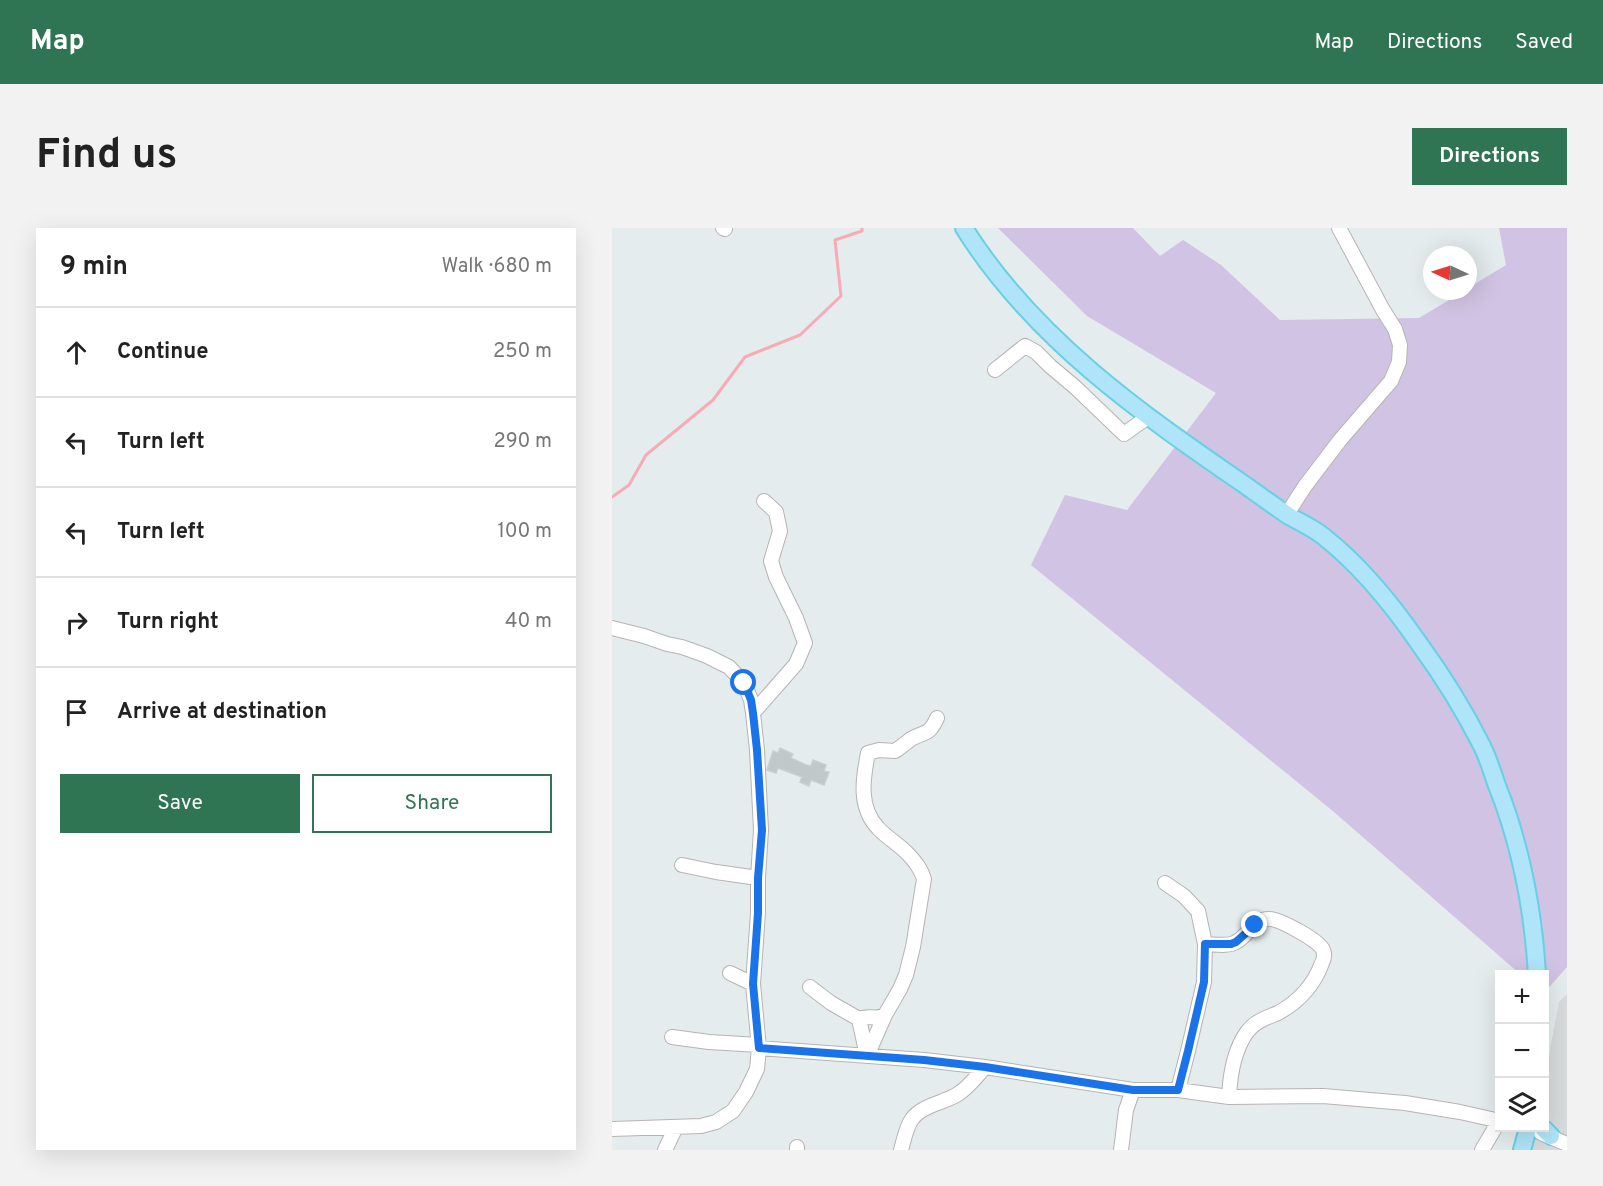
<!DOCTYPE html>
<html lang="en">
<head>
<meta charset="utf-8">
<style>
  body { margin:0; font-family:Overpass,sans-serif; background:#f2f2f2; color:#222 }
  .controls { position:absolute; right:18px; bottom:18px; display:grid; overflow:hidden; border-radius:0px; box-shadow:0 6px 24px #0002 }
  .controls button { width:54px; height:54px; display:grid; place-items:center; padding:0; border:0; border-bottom:2px solid #e0e0e0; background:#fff; color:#222; font:30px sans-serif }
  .compass { position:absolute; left:811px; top:18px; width:54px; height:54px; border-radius:50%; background:#fff; box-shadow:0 6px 24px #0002; rotate:274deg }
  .stop { position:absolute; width:18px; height:18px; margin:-14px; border:4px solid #1a73e8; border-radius:50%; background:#fff }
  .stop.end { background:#1a73e8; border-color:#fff; box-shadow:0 2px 6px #0008 }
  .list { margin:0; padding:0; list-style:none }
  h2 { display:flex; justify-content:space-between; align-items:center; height:78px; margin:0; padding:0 24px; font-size:26px }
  h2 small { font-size:20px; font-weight:400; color:#767676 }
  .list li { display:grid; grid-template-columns:39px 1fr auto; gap:18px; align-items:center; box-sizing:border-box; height:90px; padding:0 24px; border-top:2px solid #e0e0e0 }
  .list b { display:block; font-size:22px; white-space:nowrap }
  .list em { font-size:20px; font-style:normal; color:#767676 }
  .actions { display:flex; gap:12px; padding:18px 24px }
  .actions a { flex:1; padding:14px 0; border:2px solid #2f7453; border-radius:0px; text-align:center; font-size:21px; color:#2f7453 }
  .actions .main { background:#2f7453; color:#fff }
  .icon { flex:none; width:33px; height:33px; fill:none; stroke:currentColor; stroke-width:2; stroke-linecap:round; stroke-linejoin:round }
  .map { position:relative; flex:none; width:955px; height:922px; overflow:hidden; border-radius:0px }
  header { display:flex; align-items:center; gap:36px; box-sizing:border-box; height:84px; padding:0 30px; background:#2f7453; color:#fff }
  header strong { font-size:28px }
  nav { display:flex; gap:33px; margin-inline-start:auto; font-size:21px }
  .intro { display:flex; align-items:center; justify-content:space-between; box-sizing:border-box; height:144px; padding:0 36px }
  h1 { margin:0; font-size:42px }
  .button { padding:15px 27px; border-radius:0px; background:#2f7453; color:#fff; font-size:21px; font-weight:700 }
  main { display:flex; gap:36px; padding:0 36px }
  aside { flex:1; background:#fff; border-radius:0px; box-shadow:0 6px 24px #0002 }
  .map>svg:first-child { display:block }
</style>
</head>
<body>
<header>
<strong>Map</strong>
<nav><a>Map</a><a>Directions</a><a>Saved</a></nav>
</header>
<div class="intro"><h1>Find us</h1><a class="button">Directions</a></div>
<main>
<aside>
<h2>9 min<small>Walk · 680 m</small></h2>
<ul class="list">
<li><svg class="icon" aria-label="ahead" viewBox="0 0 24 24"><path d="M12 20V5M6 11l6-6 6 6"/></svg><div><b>Continue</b></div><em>250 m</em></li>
<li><svg class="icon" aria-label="left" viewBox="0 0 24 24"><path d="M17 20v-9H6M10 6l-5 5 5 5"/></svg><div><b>Turn left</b></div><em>290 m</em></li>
<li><svg class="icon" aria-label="left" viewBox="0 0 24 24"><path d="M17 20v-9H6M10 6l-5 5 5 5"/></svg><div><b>Turn left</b></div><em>100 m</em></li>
<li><svg class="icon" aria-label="right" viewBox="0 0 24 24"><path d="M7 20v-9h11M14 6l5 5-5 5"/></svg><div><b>Turn right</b></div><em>40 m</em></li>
<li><svg class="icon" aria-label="arrive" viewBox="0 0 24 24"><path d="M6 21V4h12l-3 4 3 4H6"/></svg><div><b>Arrive at destination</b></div></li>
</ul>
<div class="actions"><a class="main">Save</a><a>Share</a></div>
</aside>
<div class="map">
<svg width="955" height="922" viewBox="0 0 955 922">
  <rect width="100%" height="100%" fill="#e5ecee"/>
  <path fill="#d7dbdc" d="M955 766V922H918L922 900H933V848L947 774Z"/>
  <path fill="#d1c3e3" d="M386 0H521L548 28 571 12 609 37 668 92 807 90 852 63H856V60L894 37 887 0H955V739L933 764V746H908L722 584 419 337 453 267 515 282 604 165 475 88Z"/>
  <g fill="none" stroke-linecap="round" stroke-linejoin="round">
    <path stroke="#f7abb5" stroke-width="3" d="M0 269 17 257 34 227 101 172 133 129 188 107 229 68 223 12 250 3V0"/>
  </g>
  <path fill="#c1c8c9" stroke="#c4d0d2" stroke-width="1.5" d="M168 520 181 526 179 530 194 537 199 538 201 532 214 537 212 543 217 544 212 557 199 552 197 558 188 554 190 549 166 540 164 545 155 542 161 523 166 525Z"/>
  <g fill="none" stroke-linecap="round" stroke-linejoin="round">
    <defs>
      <path id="minor" d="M111 0 113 1
        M383 142 413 118 424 124 438 138 463 159 512 206 536 189
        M675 286 693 258 728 212 779 153 787 134 788 117 783 101 771 82 727 0
        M0 400 32 408 55 416 70 419 95 428 117 439 132 455 139 472 141 485 145 522 149 602 146 650V685L141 756 147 820 145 841 134 864 121 883 104 894 89 898 0 901
        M141 485 184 436 193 415 184 390 164 349 159 333 168 303 164 284 152 273
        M70 637 104 644 146 650
        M553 655 572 668 586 683 593 716 592 754 576 823 566 862
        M593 716C602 716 616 719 624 714 636 708 641 691 657 691 667 691 707 712 711 722 713 726 712 731 710 735 702 757 686 774 666 785 654 790 643 793 635 804 622 822 618 847 617 869
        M118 745 141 756
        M198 759 219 775 247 791
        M60 809 97 814 147 817
        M147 820 312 832 373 839 521 862H566L617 869 711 868 793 875 848 884 888 893
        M255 828 247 791C257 786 264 793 273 787L288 761 294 747 301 719 312 651C309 641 304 635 297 627 288 617 275 610 266 600 246 579 251 550 256 525L267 522 283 523C289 519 294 515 299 511 313 503 317 508 325 490
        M255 828 273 787
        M929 905 955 916
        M53 922 64 899
        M185 922V919
        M289 922C292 912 294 899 300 891 310 877 332 875 346 866 357 859 364 849 373 839
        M509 922 514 882 521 862
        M870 922 887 893"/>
      <path id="major" d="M352 0C421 110 528 185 633 257 647 267 662 278 677 288 688 294 701 300 711 308 748 337 779 375 806 414 830 447 852 482 870 518 876 530 880 543 884 555 909 617 921 680 925 746
        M931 900 939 908
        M910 922 916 900"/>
    </defs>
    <use href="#minor" stroke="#b8b3b2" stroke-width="16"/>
    <use href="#major" stroke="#67d1e4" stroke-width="20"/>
    <use href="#minor" stroke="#fff" stroke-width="14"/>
    <use href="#major" stroke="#b0e4f8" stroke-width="16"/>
  </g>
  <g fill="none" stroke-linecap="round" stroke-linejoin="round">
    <path stroke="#1a73e8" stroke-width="8" d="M132 455 139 472 141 485 145 522 150 602 146 650V685L141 756 147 820 312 832 373 839 521 862H566L576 823 592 754 593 716H619L624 714 643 697"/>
  </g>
</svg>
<div class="controls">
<button>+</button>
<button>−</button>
<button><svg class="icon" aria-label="layers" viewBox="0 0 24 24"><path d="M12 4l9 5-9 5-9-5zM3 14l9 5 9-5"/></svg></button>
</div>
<svg class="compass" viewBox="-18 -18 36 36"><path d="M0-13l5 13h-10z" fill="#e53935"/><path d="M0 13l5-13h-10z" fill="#767676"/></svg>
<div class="stop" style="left:132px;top:455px"></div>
<div class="stop end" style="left:643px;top:697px"></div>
</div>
</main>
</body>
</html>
